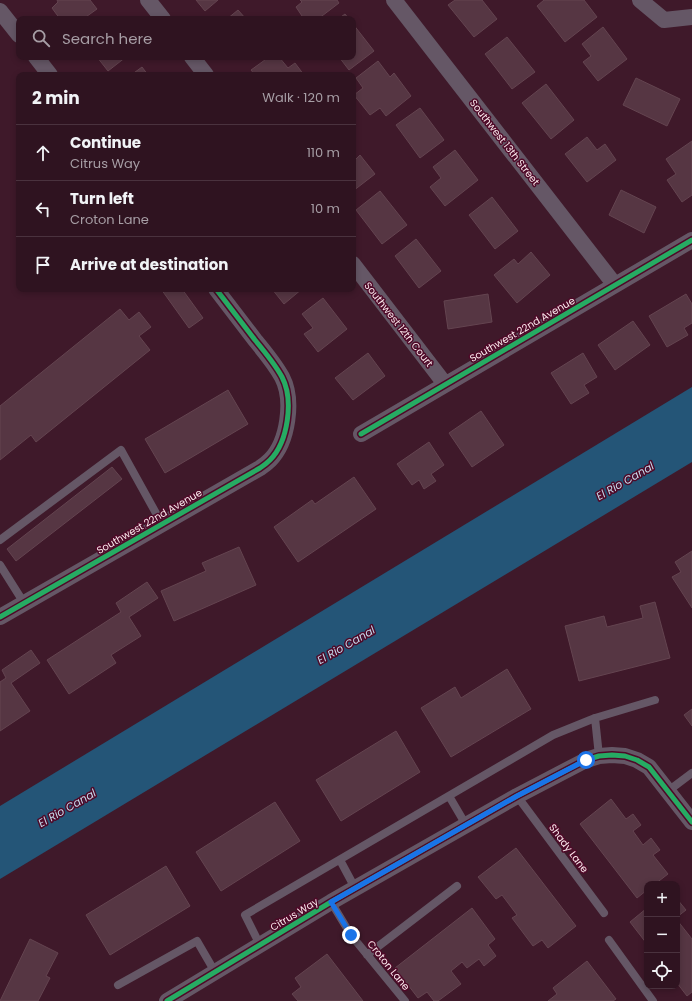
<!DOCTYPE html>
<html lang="en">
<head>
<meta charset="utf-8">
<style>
  body { margin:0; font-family:Poppins,sans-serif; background:#371c29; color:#f1f3f6 }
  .controls { position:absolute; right:12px; bottom:12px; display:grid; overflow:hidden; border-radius:8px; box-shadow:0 2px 6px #0003 }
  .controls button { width:36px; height:36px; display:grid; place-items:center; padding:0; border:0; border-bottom:1px solid #4a323e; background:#2f1320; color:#f1f3f6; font:20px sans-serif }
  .stop { position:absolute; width:12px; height:12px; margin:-9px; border:3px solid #1a73e8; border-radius:50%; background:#fff }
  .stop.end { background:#1a73e8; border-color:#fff; box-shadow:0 1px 4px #0008 }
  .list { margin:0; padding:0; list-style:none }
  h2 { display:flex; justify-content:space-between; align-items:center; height:52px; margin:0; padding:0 16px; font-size:17px }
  h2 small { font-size:13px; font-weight:400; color:#a79ea5 }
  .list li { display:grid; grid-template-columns:26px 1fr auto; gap:12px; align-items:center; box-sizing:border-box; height:56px; padding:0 16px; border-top:1px solid #4a323e }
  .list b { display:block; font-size:15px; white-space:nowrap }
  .list p { margin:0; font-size:13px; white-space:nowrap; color:#a79ea5 }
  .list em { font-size:13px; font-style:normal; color:#a79ea5 }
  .icon { flex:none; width:22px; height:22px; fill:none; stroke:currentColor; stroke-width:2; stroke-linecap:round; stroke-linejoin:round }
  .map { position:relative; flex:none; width:692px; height:1001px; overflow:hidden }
  .search { position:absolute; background:#2f1320; box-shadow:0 2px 6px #0003; left:16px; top:16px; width:340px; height:44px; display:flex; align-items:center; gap:10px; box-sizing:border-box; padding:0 14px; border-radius:8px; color:#a79ea5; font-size:15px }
  .panel { position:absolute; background:#2f1320; box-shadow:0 2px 6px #0003; left:16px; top:72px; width:340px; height:220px; border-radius:8px }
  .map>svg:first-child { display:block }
</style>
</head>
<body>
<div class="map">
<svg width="692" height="1001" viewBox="0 0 692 1001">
  <rect width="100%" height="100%" fill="#3f192a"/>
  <path fill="#245577" d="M692 387V462L0 879V806Z"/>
  <path fill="#563643" stroke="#644450" d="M57 0H90L97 9 83 19H60L52 8 58 2Z
    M196 0H218L205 11Z
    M300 0H337L339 3 318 19H304L296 7 302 2Z
    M455 0H482L497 19 474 37 448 5Z
    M544 0H584L597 17 565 42 537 6Z
    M238 10 246 19H227Z
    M345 14 349 19H338Z
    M353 24 374 51 349 70 339 57H353Z
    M603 27 627 59 598 81 583 62 591 56 582 44Z
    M507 37 535 72 512 89 485 54Z
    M97 57H126L108 71Z
    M269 57H279L288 68 295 63 304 75H255L251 70Z
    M378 61 390 77 394 73 411 96 386 116 380 108 370 115 354 95 363 88 356 78Z
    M142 67 148 75H131Z
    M636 78 680 99 667 126 623 105Z
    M546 84 574 120 551 139 522 103Z
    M420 108 444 140 420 158 396 125Z
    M587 137 597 150 605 144 616 160 587 182 565 154Z
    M692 141V195L682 202 667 180 676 174 666 159Z
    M455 150 478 180 445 206 430 187 441 178 433 167Z
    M360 155 375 174 353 191V158L355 160Z
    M621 190 656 207 644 233 609 215Z
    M380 191 407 225 382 244 356 210Z
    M492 197 518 231 495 249 469 215Z
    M416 239 441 271 419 288 395 256Z
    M531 252 550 275 517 303 494 275 514 259 518 264Z
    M161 289H182L203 318 189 328Z
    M272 289H302L284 304Z
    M488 294 492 322 448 329 444 301Z
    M686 294 692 304V323L684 328 688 335 667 347 649 316Z
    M323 298 347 329 318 352 304 334 313 328 302 314Z
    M120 309 129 320 139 312 151 327 139 336 150 350 36 442 31 435 0 460V406Z
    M633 321 650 345 615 370 598 345Z
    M368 353 385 376 353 400 335 378Z
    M583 353 597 377 584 385 589 393 571 404 551 373Z
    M228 390 248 424 165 473 145 439Z
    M481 411 504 445 472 467 449 433Z
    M429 442 444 465 431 474 436 481 424 489 419 480 412 485 397 464Z
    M112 467 122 479 16 561 7 549Z
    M354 477 376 509 298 562 274 527 312 500 315 504Z
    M239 547 256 585 174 621 161 591 206 571 202 563Z
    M692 551V608L672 577 681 572 675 562Z
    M147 582 158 598 129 617 141 636 111 655 116 663 69 694 47 660 121 612 116 603Z
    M655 602 670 658 579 681 565 626 604 616 607 627 643 618 640 606Z
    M31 650 40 663 11 683 30 711 0 731V682L6 678 2 670Z
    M507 669 531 709 451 757 421 708 455 687 461 698Z
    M692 709V726L684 715Z
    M396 731 420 772 341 821 316 780Z
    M611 799 626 819 633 814 641 825 633 831 643 845 651 838 660 850 653 855 668 874 655 884H647V890L637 898 580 824Z
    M275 802 300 841 221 891 196 852Z
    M516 848 576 926 548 948 542 940 533 946 512 918 517 915 502 895 496 899 478 877Z
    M166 866 190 906 110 955 86 915Z
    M677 899 686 910 677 917Z
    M472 908 495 939 488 945 496 956 484 966 479 959 467 968 462 962 451 971 461 984 438 1001H434L427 992 418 998 395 968Z
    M647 908V944L630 922Z
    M677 920 692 939V992L687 996 677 983Z
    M30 939 58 953 46 976 50 978 38 1001H0Z
    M327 954 363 1001H298L292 994 301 987 295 978Z
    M587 961 616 999 613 1001H548L557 994 553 988Z"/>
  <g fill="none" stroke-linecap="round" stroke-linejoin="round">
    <path stroke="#655766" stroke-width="8" d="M0 540 121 450 162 524
      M0 565 24 603
      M595 718 599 756
      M668 791 692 773
      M449 796 466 825
      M517 796 604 913
      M340 860 355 888
      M331 902 351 935 405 1001
      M609 940 653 1001
      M260 945 245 915 553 735 595 718 655 700
      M367 955 457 886
      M118 985 197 941 215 972"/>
    <path stroke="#655766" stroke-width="16" d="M148 0 163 19
      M394 0 615 285
      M640 0 664 20 692 17
      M0 11 19 35
      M36 57 50 75
      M192 57 206 75
      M353 264 445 384
      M361 434 692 240
      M0 617 260 468C263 466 267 463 270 460 288 442 294 400 282 377 275 364 265 352 255 340 242 323 229 306 216 289
      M167 1001 331 902 517 796 586 760 599 756 612 755 625 756 637 760 649 767 692 822"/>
    <defs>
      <path id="cycleway" d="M361 434 692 240
        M0 617 260 468C263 466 267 463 270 460 288 442 294 400 282 377 275 364 265 352 255 340 242 323 229 306 216 289
        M167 1001 331 902 517 796 586 760 599 756 612 755 625 756 637 760 649 767 692 822"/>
    </defs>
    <use href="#cycleway" stroke="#4f0928" stroke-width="8"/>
    <use href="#cycleway" stroke="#26ab63" stroke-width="5"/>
  </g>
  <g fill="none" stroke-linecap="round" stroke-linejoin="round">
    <path stroke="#1a73e8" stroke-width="5" d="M351 935 331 902 517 796 586 760"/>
  </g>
  <g text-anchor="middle" stroke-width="3" stroke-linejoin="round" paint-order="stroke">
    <g font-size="10" fill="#fbe9ed" stroke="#4f0928">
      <text transform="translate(505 142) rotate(52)" y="4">Southwest 13th Street</text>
      <text transform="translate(399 324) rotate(52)" y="4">Southwest 12th Court</text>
      <text transform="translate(522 329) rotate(-30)" y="4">Southwest 22nd Avenue</text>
      <text transform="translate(149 521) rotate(-30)" y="4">Southwest 22nd Avenue</text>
      <text transform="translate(569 848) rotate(53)" y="4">Shady Lane</text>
      <text transform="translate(294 914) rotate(-31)" y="4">Citrus Way</text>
      <text transform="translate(389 965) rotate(51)" y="4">Croton Lane</text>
    </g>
    <g font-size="11" font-style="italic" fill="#c5dced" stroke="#4f0928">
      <text transform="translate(625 481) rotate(-30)" y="4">El Rio Canal</text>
      <text transform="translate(346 645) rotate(-30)" y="4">El Rio Canal</text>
      <text transform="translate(67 808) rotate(-30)" y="4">El Rio Canal</text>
    </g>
  </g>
</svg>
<div class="controls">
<button>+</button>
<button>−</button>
<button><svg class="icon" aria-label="locate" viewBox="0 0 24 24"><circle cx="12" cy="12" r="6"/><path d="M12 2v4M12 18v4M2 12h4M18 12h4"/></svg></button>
</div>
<div class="stop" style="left:586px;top:760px"></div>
<div class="stop end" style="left:351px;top:935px"></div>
<div class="search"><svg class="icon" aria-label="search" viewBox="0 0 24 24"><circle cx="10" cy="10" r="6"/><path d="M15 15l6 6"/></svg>Search here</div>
<section class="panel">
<h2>2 min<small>Walk · 120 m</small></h2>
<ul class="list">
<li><svg class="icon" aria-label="ahead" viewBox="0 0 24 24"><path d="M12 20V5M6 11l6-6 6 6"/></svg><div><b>Continue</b><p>Citrus Way</p></div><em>110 m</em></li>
<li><svg class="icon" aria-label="left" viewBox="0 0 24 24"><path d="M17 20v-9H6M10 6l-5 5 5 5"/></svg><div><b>Turn left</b><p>Croton Lane</p></div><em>10 m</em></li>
<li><svg class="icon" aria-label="arrive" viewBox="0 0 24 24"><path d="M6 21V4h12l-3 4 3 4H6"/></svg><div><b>Arrive at destination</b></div></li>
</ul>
</section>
</div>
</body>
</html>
